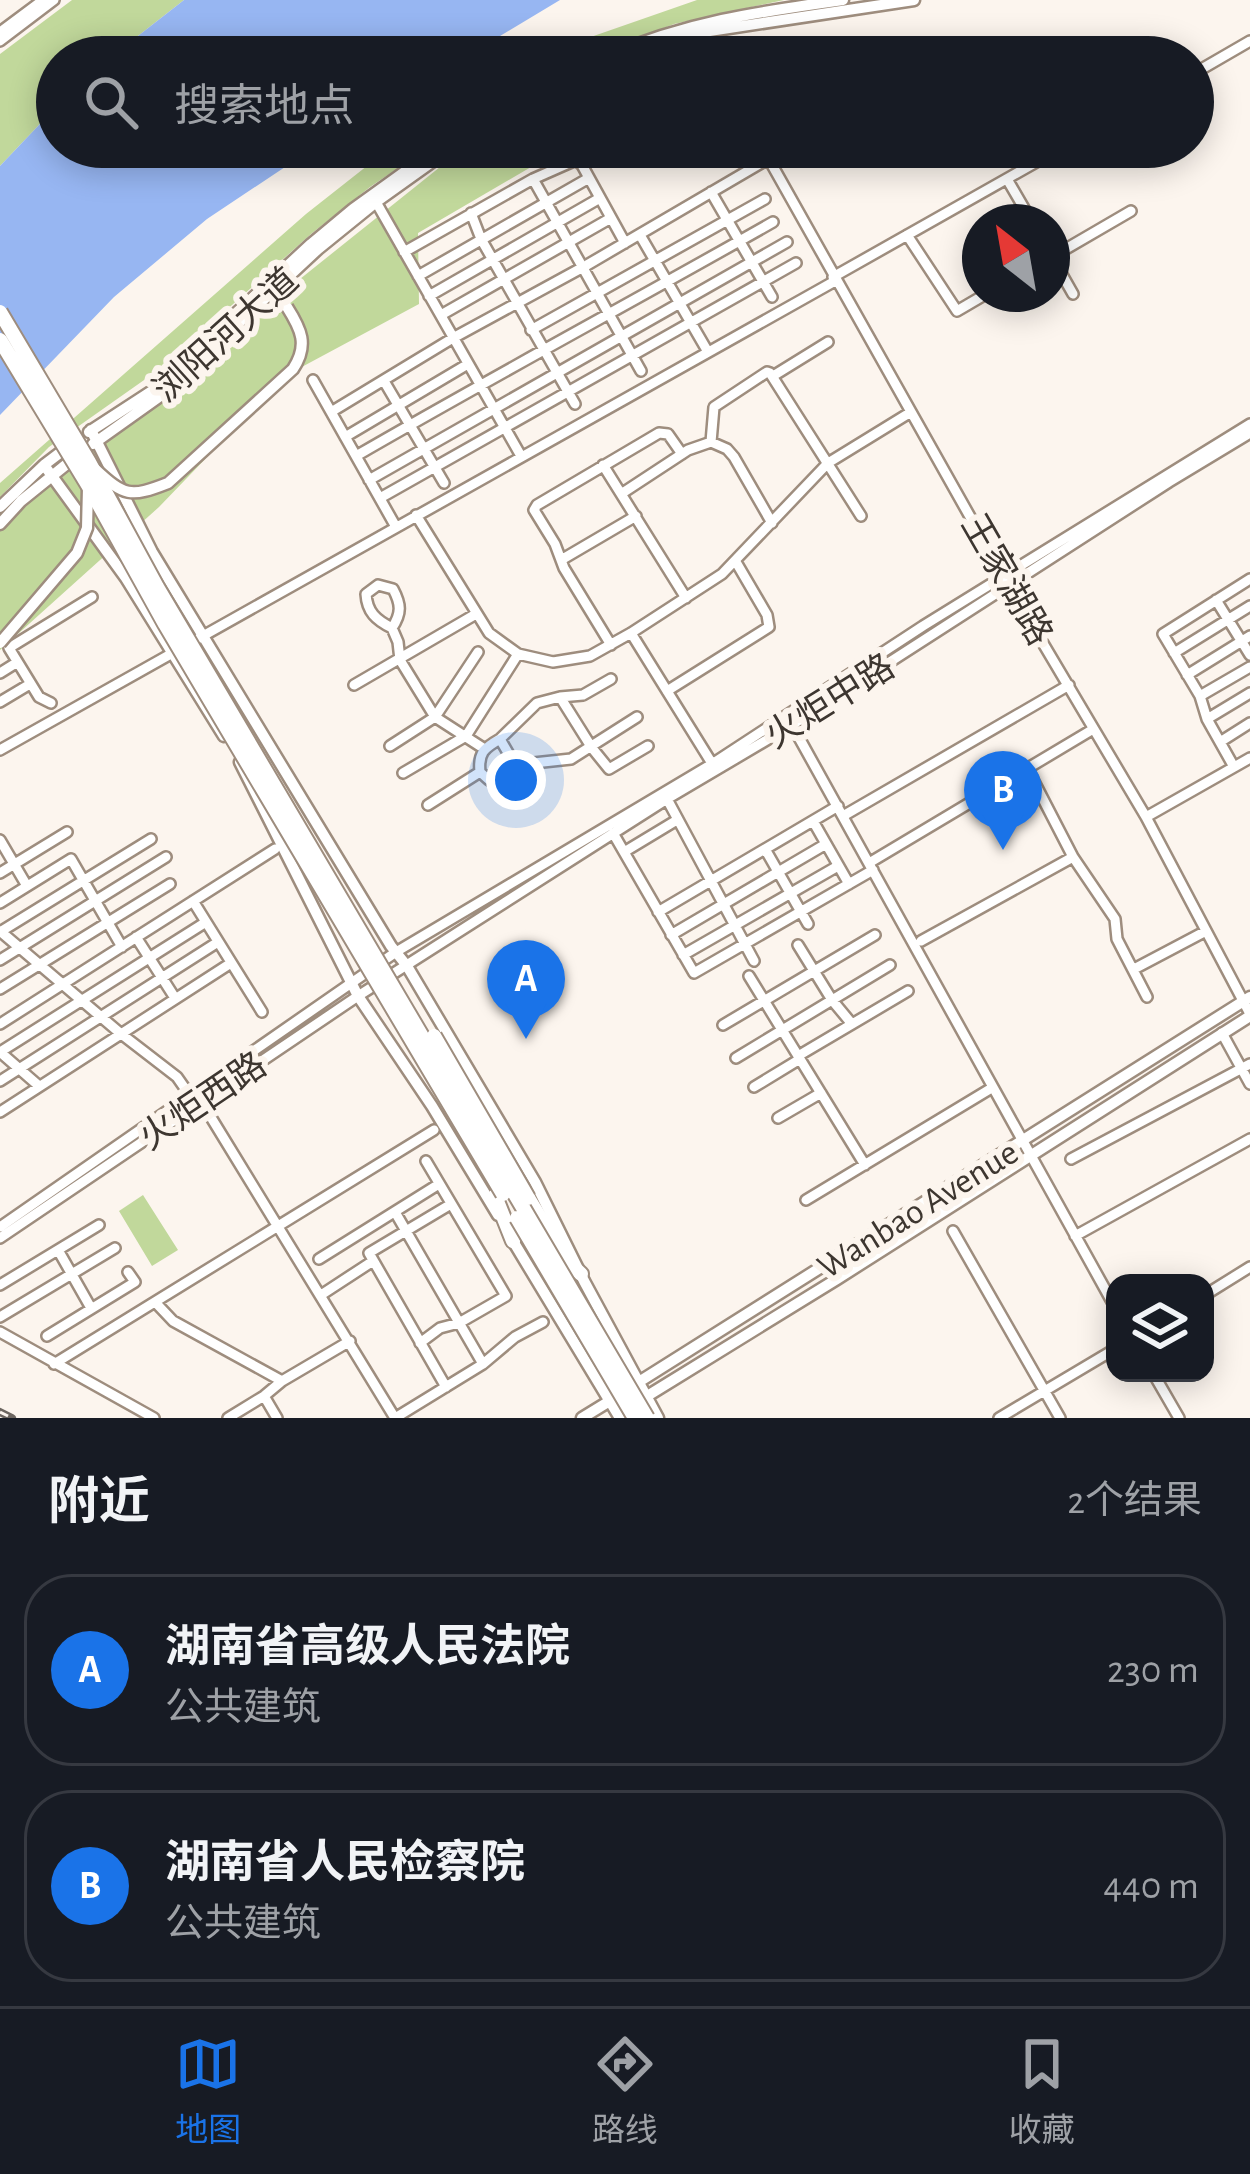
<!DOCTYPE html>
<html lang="zh">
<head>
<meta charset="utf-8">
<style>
  body { margin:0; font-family:"Alegreya Sans","Noto Sans SC",sans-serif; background:#242831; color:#f1f3f6 }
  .controls { position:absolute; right:36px; bottom:36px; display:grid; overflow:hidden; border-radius:24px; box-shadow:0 6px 30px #0003 }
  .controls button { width:108px; height:108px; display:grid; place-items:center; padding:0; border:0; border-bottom:3px solid #363941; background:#171b24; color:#f1f3f6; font:60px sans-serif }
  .compass { position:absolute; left:962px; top:204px; width:108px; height:108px; border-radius:50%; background:#171b24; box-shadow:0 6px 30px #0003; rotate:329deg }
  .you { position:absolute; left:516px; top:780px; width:42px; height:42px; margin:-30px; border:9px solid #fff; border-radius:50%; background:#1a73e8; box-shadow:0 0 0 18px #1a73e833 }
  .badge { display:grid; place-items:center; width:78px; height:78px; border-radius:50%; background:#1a73e8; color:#fff; font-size:39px; font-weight:700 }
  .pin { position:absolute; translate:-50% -99px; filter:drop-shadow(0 3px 6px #0008) }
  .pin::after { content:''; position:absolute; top:63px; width:42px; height:36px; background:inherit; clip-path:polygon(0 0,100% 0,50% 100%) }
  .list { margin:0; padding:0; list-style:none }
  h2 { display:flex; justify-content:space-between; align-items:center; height:156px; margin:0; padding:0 48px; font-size:51px }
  h2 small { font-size:39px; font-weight:400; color:#9ea1a6 }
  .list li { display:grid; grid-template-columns:78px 1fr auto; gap:36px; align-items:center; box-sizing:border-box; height:192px; margin:0 24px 24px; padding:0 24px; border:3px solid #363941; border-radius:48px }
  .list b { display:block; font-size:45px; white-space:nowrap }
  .list p { margin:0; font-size:39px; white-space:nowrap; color:#9ea1a6 }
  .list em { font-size:39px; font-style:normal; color:#9ea1a6 }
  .icon { flex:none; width:66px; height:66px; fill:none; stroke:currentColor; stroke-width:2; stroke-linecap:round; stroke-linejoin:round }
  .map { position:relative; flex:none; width:1250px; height:1418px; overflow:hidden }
  .search { position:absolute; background:#171b24; box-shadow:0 6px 30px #0003; left:36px; right:36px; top:36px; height:132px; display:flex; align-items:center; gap:30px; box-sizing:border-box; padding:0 42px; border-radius:66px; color:#9ea1a6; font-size:45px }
  .sheet { height:588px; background:#171b24 }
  nav { display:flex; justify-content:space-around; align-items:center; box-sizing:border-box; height:168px; border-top:3px solid #363941; background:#171b24; font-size:33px; color:#9ea1a6 }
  nav a { display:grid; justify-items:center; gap:6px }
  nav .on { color:#1a73e8 }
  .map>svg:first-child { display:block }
</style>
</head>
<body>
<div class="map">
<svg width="1250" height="1418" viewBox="0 0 1250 1418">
  <rect width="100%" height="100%" fill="#fcf5ee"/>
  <path fill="#c1d89b" d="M72 0H184L111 57H57V106L0 166V54Z
    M697 0H784L674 24 592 57H554L585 39Z
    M399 147H429L370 187 311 234 164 366 49 447 0 497V483L306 214 372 162Z
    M465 147H540L543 160 418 233 419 304 285 376 159 507 0 650V525L21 501 182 387 275 299Z
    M143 1195 178 1250 152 1266 119 1211Z"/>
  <path fill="#97b6f2" d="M184 0H560L465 57H111Z
    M57 106V147H315L207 219 114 297 0 415V166Z"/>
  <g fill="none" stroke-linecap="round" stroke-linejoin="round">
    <defs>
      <path id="minor" d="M702 30 715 57
        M0 32 43 0
        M0 41 54 0
        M1193 74 1250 41
        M762 147 1009 586 1146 817 1250 1014
        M533 179 641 371
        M1007 179 1032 222
        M711 192 772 297
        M376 202 521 456
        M471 213 481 239 575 404
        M640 235 708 352
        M907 235 957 311 986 294
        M404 252 533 179 576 160 582 165 625 243
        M1052 257 1131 211
        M1052 257 1073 294
        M418 276 589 178
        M833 277 1063 147
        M429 296 600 198
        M441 315 611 218
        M531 330 765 199
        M773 376 828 342
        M313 380 396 527
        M384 381 444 483
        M331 412 453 338 587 265 768 159
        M345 437 468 364
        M711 442 714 407 767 372 770 373 861 516
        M356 456C494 376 634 301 773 222
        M603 465 686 598
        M369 480 787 242
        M621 494 688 450 711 442 727 449 734 457 772 523
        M380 498 796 263
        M416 515 489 633 518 654 553 662 590 656 631 633 722 574 828 463 911 412
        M561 560 636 516
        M1216 600 1250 655
        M392 628C376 620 367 612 366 594L378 585 393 589C401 604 402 613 392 628L398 642 400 660 435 717 483 748
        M631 633 713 765
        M611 645 564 568 555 544 534 510 537 505 659 433 668 434 682 454
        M1174 653 1250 606
        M0 673 16 663
        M1187 675 1250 636
        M354 685 476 614
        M667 691 769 627 767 615 736 562
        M1200 696 1250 667
        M560 697 592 748 609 769 648 746
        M0 702 30 684
        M51 703 39 697 9 648 92 597
        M1207 719 1250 693
        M792 725 1115 1307
        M500 739 537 703 560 697 583 695 611 679
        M1220 742 1250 723
        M390 746 435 717 478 652
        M0 750 835 281
        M1234 767 1207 719 1200 696 1163 634 1250 579
        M1027 768 1073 857 1115 919 1117 939 1147 997
        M480 772C478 753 484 748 500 739L515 765 571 759 637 717
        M403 773 466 736 518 654
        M667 799 754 961
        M428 805 480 772 489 780 515 765
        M843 816 1069 685
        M1146 817 1250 758
        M813 821 849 884
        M613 833 694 973 873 870
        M0 840 27 886
        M765 849 808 924
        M624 852 677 820
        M869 863 1090 731
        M0 873 67 832
        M193 901 262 1012
        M0 903 71 859 122 947
        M658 912 838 806
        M0 931 120 1033 177 1077 191 1097 201 1101 395 1418
        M0 932 151 839
        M671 935 826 844
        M136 937 175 998
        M921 941 1073 857
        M798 945 832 1000 852 1024
        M683 955 838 866
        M0 960 166 857
        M1134 969 1206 931
        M749 976 865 1165
        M0 989 170 884
        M0 1024 275 849
        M723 1025 875 935
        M1222 1033 1250 1084
        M0 1052 206 922
        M0 1052 39 1086
        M798 1056 908 991
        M736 1058 890 965
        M0 1081 218 942
        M754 1087 800 1059
        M0 1112 231 963
        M778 1118 821 1093
        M1071 1159 1250 1064
        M806 1200 990 1089
        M395 1212 483 1364
        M0 1227 396 952 712 764 923 626 1250 424
        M953 1231 1060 1418
        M1075 1236 1250 1139
        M0 1238 358 996 667 799 792 725 1169 482 1250 433
        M58 1250 91 1308
        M319 1259 439 1184
        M0 1285 99 1225
        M321 1295 373 1261
        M1205 1295 1250 1267
        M155 1302 173 1321 282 1381 350 1341
        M0 1317 115 1248
        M0 1332 154 1418
        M47 1336 135 1282 128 1272
        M420 1343 440 1328 459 1323 506 1296 426 1161
        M54 1364 434 1130
        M1153 1373 1179 1418
        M446 1387 369 1253 451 1204
        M264 1396 277 1418
        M228 1418 264 1396 282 1381
        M395 1418 483 1364 515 1337 543 1322
        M999 1418 1115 1349"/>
      <path id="major" d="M605 57C686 22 757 12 843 0
        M625 57 703 32 914 0
        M91 430 152 552 391 946 407 966 535 1182 584 1281 658 1418
        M89 432 152 391 311 244 353 209 439 147
        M93 444 159 397 318 249 376 202 453 147
        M44 465 126 578 224 736
        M0 507 44 465 69 446
        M0 524 21 501 78 455
        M240 762 358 996 432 1106 498 1215
        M510 1236 620 1418
        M634 1385 1250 997
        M644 1398 837 1279 1250 1016
        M582 1418 613 1399"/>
      <path id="highway" d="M495 1196 513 1241
        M528 1198 566 1260 581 1274"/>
    </defs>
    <use href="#minor" stroke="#9e8d7e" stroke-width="14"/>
    <use href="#major" stroke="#9e8d7e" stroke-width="15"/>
    <use href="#highway" stroke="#9e8d7e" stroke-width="18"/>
    <use href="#minor" stroke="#fff" stroke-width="9"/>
    <use href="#major" stroke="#fff" stroke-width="10"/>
    <use href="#highway" stroke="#fff" stroke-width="14"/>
    <defs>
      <path id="rail" d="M0 1412 12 1418"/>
    </defs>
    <use href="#rail" stroke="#6d6660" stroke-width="8"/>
    <use href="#rail" stroke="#fcf5ee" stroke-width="3" stroke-dasharray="9" stroke-linecap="butt"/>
    <defs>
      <path id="major-bridge" d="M95 469C124 496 130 498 168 483L293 369C309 345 301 329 287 307
        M0 643 77 553 87 528 88 488"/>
      <path id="highway-bridge" d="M0 312 89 462 157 587 647 1418
        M0 340 88 485 165 624 503 1194
        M434 1036 528 1198
        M517 1218 635 1418"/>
    </defs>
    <use href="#major-bridge" stroke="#9e8d7e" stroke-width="15" stroke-linecap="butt"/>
    <use href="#highway-bridge" stroke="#9e8d7e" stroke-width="18" stroke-linecap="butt"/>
    <use href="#major-bridge" stroke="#fff" stroke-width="10"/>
    <use href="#highway-bridge" stroke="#fff" stroke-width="14"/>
  </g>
  <g text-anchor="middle" stroke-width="12" stroke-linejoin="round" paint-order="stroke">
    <g font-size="36" fill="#3d3630" stroke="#fcf5ee">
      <text transform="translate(225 334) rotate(-42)" y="13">浏阳河大道</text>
      <text transform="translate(1008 579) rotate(60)" y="13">王家湖路</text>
      <text transform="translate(829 700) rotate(-32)" y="13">火炬中路</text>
      <text transform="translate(202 1100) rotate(-34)" y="13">火炬西路</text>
      <text transform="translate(917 1208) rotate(-32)" y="13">Wanbao Avenue</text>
    </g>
  </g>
</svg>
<div class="controls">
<button><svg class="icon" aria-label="layers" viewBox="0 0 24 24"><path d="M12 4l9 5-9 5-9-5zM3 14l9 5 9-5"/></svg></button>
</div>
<svg class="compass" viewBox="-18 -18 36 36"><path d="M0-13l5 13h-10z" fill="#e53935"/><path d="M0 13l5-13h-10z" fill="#9ea1a6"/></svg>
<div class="you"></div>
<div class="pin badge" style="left:526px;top:1039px">A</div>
<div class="pin badge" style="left:1003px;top:850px">B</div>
<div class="search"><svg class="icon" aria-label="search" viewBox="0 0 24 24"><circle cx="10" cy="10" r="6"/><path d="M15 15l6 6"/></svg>搜索地点</div>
</div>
<section class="sheet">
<h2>附近<small>2个结果</small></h2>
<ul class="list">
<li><span class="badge">A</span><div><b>湖南省高级人民法院</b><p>公共建筑</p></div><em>230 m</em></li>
<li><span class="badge">B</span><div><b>湖南省人民检察院</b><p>公共建筑</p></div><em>440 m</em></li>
</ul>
</section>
<nav>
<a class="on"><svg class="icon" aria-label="map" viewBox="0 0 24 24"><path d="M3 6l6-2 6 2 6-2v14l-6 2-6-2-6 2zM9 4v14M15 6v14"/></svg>地图</a>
<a><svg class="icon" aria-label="directions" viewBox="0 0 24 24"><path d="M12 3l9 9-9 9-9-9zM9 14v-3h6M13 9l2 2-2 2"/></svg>路线</a>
<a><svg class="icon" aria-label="saved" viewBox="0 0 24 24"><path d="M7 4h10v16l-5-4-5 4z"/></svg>收藏</a>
</nav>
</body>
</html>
